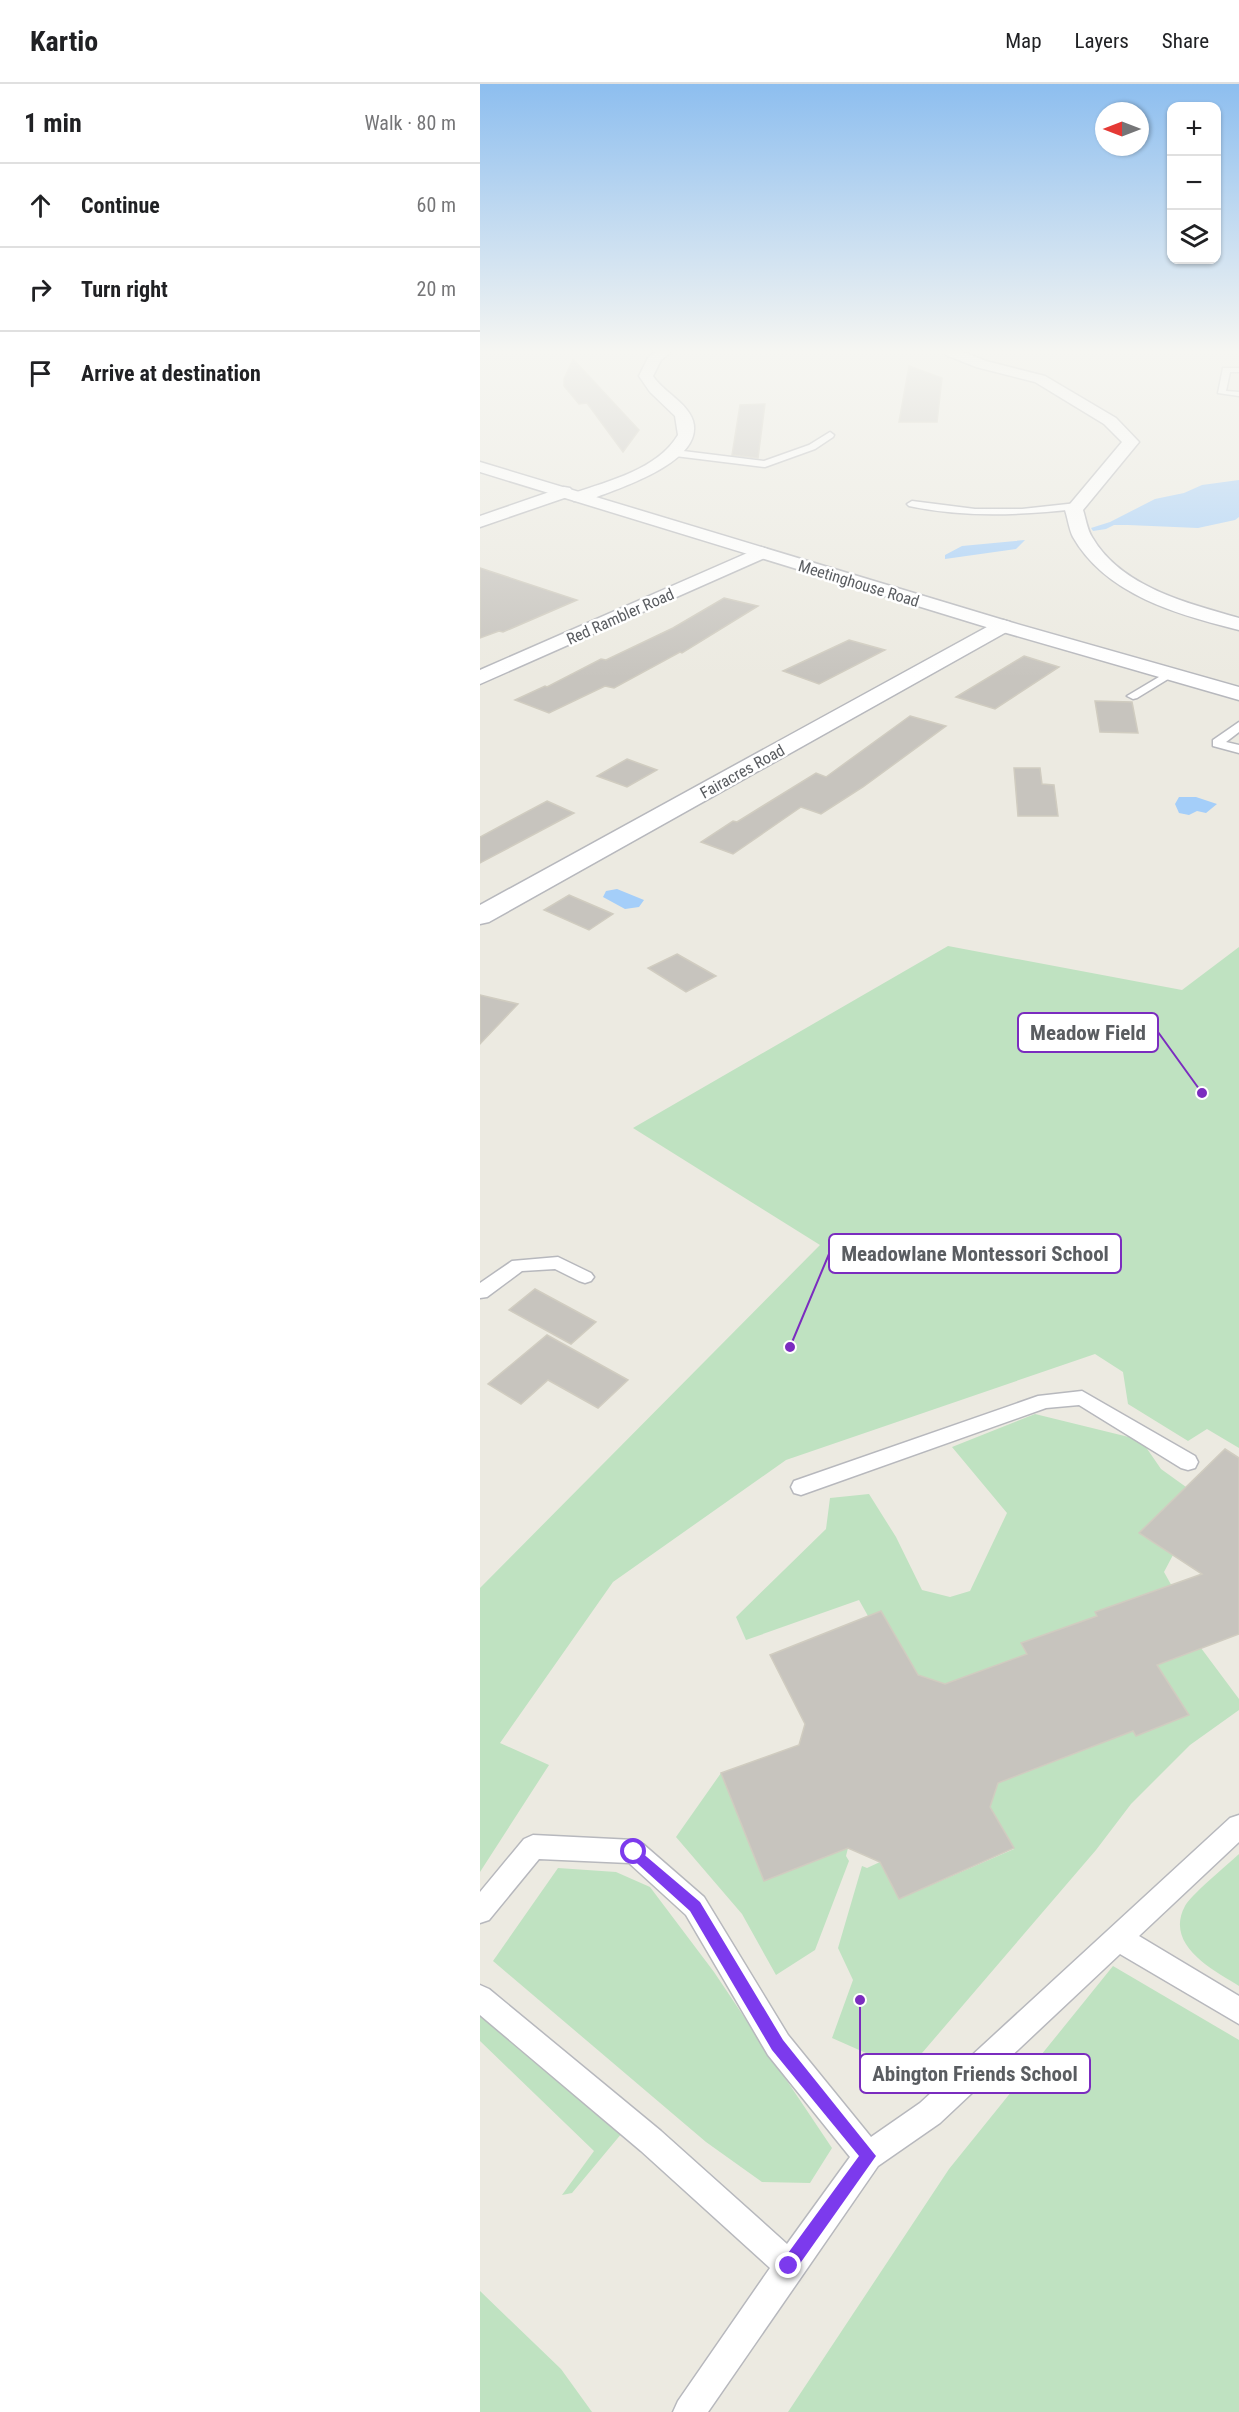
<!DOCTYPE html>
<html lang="en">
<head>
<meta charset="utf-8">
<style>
  body { margin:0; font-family:"Roboto Condensed",sans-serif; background:#f2f2f2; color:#202124 }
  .controls { position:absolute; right:18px; top:18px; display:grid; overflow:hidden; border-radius:12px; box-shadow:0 2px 4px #0004 }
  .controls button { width:54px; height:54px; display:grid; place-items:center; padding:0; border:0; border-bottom:2px solid #e0e0e0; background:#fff; color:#202124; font:30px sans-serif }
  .compass { position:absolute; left:615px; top:18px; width:54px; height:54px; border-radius:50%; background:#fff; box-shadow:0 2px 4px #0004; rotate:270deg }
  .stop { position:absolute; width:18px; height:18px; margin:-14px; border:4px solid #7c3aed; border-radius:50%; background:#fff }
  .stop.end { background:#7c3aed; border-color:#fff; box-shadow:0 2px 6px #0008 }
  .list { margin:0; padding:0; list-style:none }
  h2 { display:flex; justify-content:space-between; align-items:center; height:78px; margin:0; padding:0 24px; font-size:26px }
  h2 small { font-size:20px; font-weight:400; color:#757577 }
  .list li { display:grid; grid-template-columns:39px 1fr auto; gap:18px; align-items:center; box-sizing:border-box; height:84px; padding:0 24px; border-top:2px solid #e0e0e0 }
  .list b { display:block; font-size:22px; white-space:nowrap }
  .list em { font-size:20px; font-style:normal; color:#757577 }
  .icon { flex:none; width:33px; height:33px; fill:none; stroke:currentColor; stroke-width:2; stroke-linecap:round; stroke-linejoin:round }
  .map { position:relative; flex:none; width:759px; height:2328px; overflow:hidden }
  header { display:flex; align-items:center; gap:36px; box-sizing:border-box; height:84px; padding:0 30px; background:#fff; border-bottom:2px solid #e0e0e0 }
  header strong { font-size:28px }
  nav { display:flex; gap:33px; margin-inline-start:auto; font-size:21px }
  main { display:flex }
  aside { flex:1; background:#fff }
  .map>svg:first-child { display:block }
</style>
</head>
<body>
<header>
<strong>Kartio</strong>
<nav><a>Map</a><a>Layers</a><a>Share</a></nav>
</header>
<main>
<aside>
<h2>1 min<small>Walk · 80 m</small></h2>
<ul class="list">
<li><svg class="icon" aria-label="ahead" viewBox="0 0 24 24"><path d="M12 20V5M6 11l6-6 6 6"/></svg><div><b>Continue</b></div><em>60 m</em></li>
<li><svg class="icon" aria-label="right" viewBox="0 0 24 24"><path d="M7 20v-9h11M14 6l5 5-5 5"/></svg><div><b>Turn right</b></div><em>20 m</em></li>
<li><svg class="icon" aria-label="arrive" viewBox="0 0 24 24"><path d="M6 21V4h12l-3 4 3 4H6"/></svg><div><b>Arrive at destination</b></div></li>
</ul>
</aside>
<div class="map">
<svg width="759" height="2328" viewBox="0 0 759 2328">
  <rect width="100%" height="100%" fill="#eceae1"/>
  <path fill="#bfe2c1" d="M468 862 702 906 759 863V1364L727 1345 708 1357 648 1320 643 1288 615 1270 306 1376 133 1498 20 1659 69 1681 0 1788V1504L340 1161 153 1044Z
    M555 1330 661 1356 681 1385 706 1403 693 1471 684 1488 694 1506 683 1510 679 1505 616 1528 625 1544 465 1600 438 1591 388 1532 379 1516 266 1556 256 1533 346 1445 350 1414 389 1410 416 1453 442 1506 470 1513 490 1507 527 1429 472 1363Z
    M721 1564 759 1615V1626L710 1661 651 1720 616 1766 442 1969 404 1977 352 1954 373 1896 358 1864 382 1782 387 1784 400 1778 419 1815 534 1765 510 1723 518 1699 612 1663 587 1619 708 1630 677 1581Z
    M241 1689 284 1797 368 1764 366 1772 369 1777 335 1866 296 1891 262 1830 196 1753Z
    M759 1770V1902C733 1886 684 1861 705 1822 711 1811 747 1781 759 1770Z
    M78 1784 136 1788 170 1803 234 1888 352 2064 330 2099 282 2098 226 2058 13 1877Z
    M633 1882 759 1956V2328H308L469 2085Z
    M0 1924 142 2049 92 2109 82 2111 114 2067 0 1957Z
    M0 2207 81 2285 112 2328H0Z"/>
  <path fill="#a4cef9" d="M759 396V433L755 436 718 444 648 441H634L626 445 613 447 611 444 630 438 675 415 704 409 722 401Z
    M545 456 536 465 465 475V471L482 462Z
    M699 713H716L737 720 726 729 717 727 709 731 699 729 695 720Z
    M137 805 164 816 159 823 145 825 123 813 126 807Z"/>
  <path fill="#c7c4be" stroke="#d0ccc0" stroke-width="1.5" d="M93 275 159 346 143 368 107 319 99 320 84 302V295Z
    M429 282 462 294 457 338H419Z
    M285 320 278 374 252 371 260 321Z
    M0 484 97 516 23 548 19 547 0 554Z
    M244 514 278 522 202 569 200 568 134 604 125 602 69 629 35 616 65 602 67 603 121 575 126 576 193 544Z
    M369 556 405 566 339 600 303 587Z
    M544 572 579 583 515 625 476 613Z
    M615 617 652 618 658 649 620 648Z
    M430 632 466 642 383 703 341 730 321 723 253 770 221 758 253 737 257 738 336 689 346 693Z
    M147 675 177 686 147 703 117 692Z
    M534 684H560L562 700 574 701 578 732H538Z
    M67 717 94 729 0 779V753Z
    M89 811 133 830 109 846 64 826Z
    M197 870 236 892 206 908 168 884Z
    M0 911 38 920 0 960Z
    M55 1205 116 1238 91 1260 29 1226Z
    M67 1251 148 1296 118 1324 68 1296 41 1320 8 1300Z
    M745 1365 759 1374V1550L677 1581 709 1631 656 1652 653 1647 518 1699 510 1723 534 1764 419 1815 400 1778 368 1764 284 1797 241 1689 319 1661 325 1640 290 1571 401 1527 438 1591 465 1600 547 1570 541 1559 617 1532 615 1528 722 1490 659 1449Z"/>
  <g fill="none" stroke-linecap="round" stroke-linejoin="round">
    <defs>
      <path id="service" d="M743 284H759V288H750L746 307 759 308V312L738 309Z
        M350 348 354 351 353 353 335 365 285 383 195 372 191 369 195 366 284 377 329 361Z
        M432 417 495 425H542L597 419 602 422 597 425C541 431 485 434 429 422L427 420Z
        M689 587 695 590 693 592 657 614 653 615 647 612Z
        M759 638V648L746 658 759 661V669L733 662V656Z
        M78 1173 111 1189 114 1193 111 1197 105 1199 99 1197 75 1185 42 1187 7 1213 0 1214V1199L32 1177Z
        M602 1307 715 1372 718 1378 715 1384 708 1386 701 1384 599 1321 566 1324 321 1411 314 1409 311 1403 314 1397 558 1312Z
        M759 1731V1758L659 1852 759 1912V1940L640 1870 460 2039 398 2082 228 2328H193L198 2317 290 2184 161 2067 0 1931V1901L9 1905 181 2047 307 2160 370 2073 288 1971 206 1831 149 1779 59 1775 9 1836 0 1839V1808L44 1755 53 1751 154 1756 163 1760 224 1813 308 1951 391 2053 440 2019 750 1734Z"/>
      <path id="minor" d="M175 268H191L181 276 173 292C183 308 207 318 213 337 225 379 134 406 106 417H94L91 413 94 409C129 397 178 385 198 351L195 332 170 308 159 292 168 274Z
        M464 268H483L506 277 565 292 636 334 659 358 603 426C606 435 607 445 612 453 641 503 707 519 759 534V546C699 531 626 511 593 453 589 445 588 435 585 426L642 358 624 340 555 298 496 283 466 271Z
        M84 403 90 404 93 408 90 412 0 443V432Z
        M281 463 287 465 290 469 287 473 0 600V586Z
        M523 536 530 538 533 542 530 546 9 838 0 840V821L516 538Z"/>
      <path id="tertiary" d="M0 378 530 538 759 603V616L516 546 0 388Z"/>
    </defs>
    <use href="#service" stroke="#b7b8bd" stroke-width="3"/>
    <use href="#minor" stroke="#b7b8bd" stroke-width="3"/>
    <use href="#tertiary" stroke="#b7b8bd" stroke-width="3"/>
    <use href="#service" fill="#fff" fill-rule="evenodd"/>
    <use href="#minor" fill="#fff" fill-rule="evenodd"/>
    <use href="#tertiary" fill="#fff" fill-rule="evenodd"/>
  </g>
  <linearGradient id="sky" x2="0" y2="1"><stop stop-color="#8dbeef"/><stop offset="0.45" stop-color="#f6f6f2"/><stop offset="1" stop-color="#f6f6f2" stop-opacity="0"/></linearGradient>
  <rect width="759" height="594" fill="url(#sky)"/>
  <path fill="#7c3aed" d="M154 1762 220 1818 303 1956 396 2072 314 2188 309 2190 303 2188 301 2182 303 2176 379 2072 292 1966 210 1827 149 1772 147 1768 149 1763Z"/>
  <g text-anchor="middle" stroke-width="5" stroke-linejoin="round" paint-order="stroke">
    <g font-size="16" fill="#5a5d61" stroke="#fff">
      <text transform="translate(379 499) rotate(17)" y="6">Meetinghouse Road</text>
      <text transform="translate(140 532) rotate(-24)" y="6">Red Rambler Road</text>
      <text transform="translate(262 687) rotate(-29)" y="6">Fairacres Road</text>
    </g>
  </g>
  <path fill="none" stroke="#7b2cbf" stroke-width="2" d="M722 1009L678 948M310 1263L349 1170M380 1916L380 1990"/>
  <g fill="#7b2cbf" stroke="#fff" stroke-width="2">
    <circle cx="722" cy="1009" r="6"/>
    <circle cx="310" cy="1263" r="6"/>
    <circle cx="380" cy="1916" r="6"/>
  </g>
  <g fill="#fff" stroke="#7b2cbf" stroke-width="2">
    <rect x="538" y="929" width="140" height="39" rx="6"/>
    <rect x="349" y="1150" width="292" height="39" rx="6"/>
    <rect x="380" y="1970" width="230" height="39" rx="6"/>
  </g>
  <g font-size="21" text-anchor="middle" font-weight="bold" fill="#5a5d61">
    <text x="608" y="956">Meadow Field</text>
    <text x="495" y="1177">Meadowlane Montessori School</text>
    <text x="495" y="1997">Abington Friends School</text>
  </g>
</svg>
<div class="controls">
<button>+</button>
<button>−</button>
<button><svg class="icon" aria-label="layers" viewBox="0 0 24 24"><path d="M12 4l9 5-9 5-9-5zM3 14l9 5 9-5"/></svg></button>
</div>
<svg class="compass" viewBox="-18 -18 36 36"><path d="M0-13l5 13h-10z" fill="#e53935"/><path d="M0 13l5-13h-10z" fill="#757577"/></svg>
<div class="stop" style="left:154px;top:1768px"></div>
<div class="stop end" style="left:309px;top:2182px"></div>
</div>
</main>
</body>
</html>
